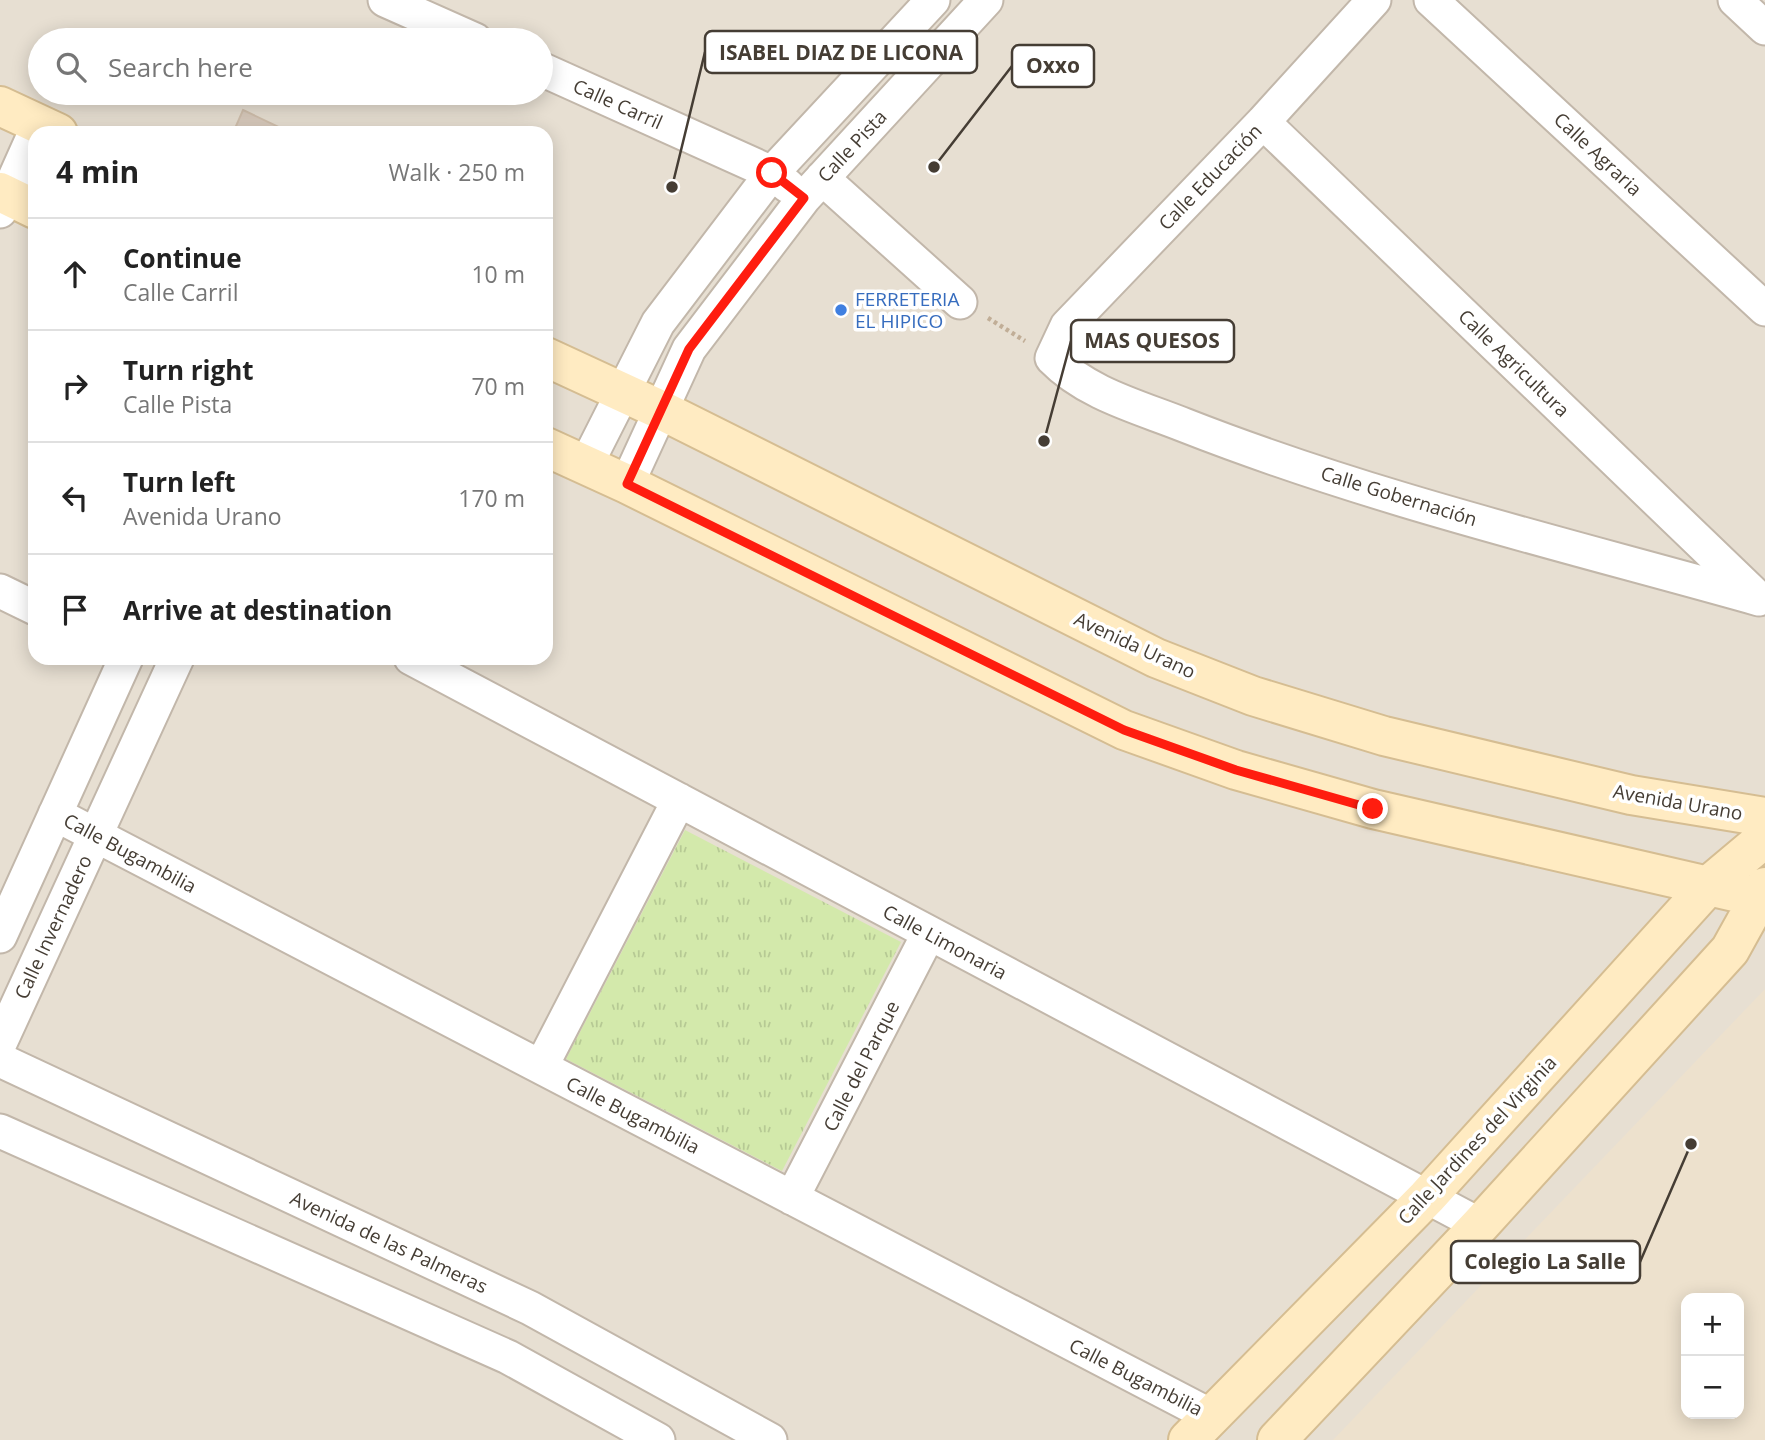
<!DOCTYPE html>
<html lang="en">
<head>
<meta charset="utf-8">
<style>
  body { margin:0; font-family:"Open Sans",sans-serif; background:#f6f6f6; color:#222 }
  .controls { position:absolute; right:21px; bottom:21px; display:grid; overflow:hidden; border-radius:14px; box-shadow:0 4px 18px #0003 }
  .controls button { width:63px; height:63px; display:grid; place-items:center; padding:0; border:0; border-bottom:2px solid #e0e0e0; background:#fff; color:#222; font:35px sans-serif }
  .stop { position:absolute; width:21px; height:21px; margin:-16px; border:5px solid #ff1d0f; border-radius:50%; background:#fff }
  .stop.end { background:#ff1d0f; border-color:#fff; box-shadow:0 2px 7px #0008 }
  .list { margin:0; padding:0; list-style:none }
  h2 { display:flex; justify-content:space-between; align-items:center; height:91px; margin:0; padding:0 28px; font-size:30px }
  h2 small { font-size:23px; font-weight:400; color:#767676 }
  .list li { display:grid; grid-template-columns:46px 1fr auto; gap:21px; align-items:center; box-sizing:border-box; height:112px; padding:0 28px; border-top:2px solid #e0e0e0 }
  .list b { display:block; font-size:26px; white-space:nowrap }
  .list p { margin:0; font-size:23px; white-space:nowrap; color:#767676 }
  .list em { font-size:23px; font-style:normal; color:#767676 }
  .icon { flex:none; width:38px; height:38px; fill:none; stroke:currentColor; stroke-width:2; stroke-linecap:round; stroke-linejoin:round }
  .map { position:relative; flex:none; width:1765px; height:1440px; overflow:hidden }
  .search { position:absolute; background:#fff; box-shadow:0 4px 18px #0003; left:28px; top:28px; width:525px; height:77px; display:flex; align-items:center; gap:18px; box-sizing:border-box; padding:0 24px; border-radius:38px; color:#767676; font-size:26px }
  .panel { position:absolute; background:#fff; box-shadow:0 4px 18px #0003; left:28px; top:126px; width:525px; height:539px; border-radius:21px }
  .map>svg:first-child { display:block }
</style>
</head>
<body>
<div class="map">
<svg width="1765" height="1440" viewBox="0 0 1765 1440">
  <defs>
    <pattern id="park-tufts" width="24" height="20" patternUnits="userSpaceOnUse" patternTransform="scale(1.75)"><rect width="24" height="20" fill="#d3e9ab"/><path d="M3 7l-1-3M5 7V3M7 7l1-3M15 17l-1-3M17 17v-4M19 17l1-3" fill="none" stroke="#b6c994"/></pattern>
  </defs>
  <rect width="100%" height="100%" fill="#f3ede4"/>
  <path fill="#e7dfd2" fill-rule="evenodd" d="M0 0H1765V1440H0ZM40 40H541V93H40ZM35 133H546V658H35ZM1686 1298H1739V1414H1686Z"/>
  <path fill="#ede1cd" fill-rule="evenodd" d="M1765 989V1440H1333ZM1686 1298H1739V1414H1686Z"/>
  <path fill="url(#park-tufts)" d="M685 830 901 942 782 1171 566 1059Z"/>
  <path fill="#d8cabc" stroke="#d0bfac" stroke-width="2" d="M243 110 287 131 286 133H233Z"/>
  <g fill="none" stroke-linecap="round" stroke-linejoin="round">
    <defs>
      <path id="street" d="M385 0 475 40
        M1374 0 1263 122 1067 326 1052 358C1087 394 1139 407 1184 425 1370 498 1567 545 1759 599
        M1431 0 1765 309
        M1735 0 1765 28
        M541 69 772 173 788 186
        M1263 122 1756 596
        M822 178 960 302
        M0 211 39 124
        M586 465 658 323 772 173 933 0
        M627 484 689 349 804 198 986 0
        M0 591 35 608
        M411 658 1480 1225
        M55 814 1211 1416
        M0 936 126 658
        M0 1043 177 658
        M0 1060 530 1308 770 1440
        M541 1067 679 800
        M0 1131 508 1357 658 1440
        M792 1198 929 933"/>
      <path id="secondary" d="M0 106 58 133
        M0 192 35 209
        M546 357 663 411 1156 658 1253 696 1384 736 1631 795 1765 817
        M546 447 627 484 1124 730 1236 770 1373 809 1765 899
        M1188 1440 1427 1197 1709 885 1765 838
        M1277 1440 1480 1225 1730 950 1765 887"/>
    </defs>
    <use href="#street" stroke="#c2b7aa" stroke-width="37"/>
    <use href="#secondary" stroke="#d5bd92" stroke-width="42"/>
    <path stroke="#c1ae97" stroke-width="4.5" stroke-dasharray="3.5 3.5" stroke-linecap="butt" d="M988 318 1025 341"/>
    <use href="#street" stroke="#fff" stroke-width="33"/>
    <use href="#secondary" stroke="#ffebc2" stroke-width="38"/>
  </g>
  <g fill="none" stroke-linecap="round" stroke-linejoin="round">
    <path stroke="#ff1d0f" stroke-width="9" d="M772 173 804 198 689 349 627 484 1124 730 1236 770 1373 809"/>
  </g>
  <circle fill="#3f7fe0" stroke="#fff" stroke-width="2.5" cx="841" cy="310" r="7"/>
  <g text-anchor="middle" stroke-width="7" stroke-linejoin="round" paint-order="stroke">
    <g font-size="19" fill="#453d34" stroke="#fff">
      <text transform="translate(618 104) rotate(24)" y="7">Calle Carril</text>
      <text transform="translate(852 146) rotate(-47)" y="7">Calle Pista</text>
      <text transform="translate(1598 154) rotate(43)" y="7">Calle Agraria</text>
      <text transform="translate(1210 177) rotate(-46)" y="7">Calle Educación</text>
      <text transform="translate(1514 363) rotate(44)" y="7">Calle Agricultura</text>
      <text transform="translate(1399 496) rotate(17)" y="7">Calle Gobernación</text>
      <text transform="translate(1135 645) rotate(25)" y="7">Avenida Urano</text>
      <text transform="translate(1678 802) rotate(10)" y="7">Avenida Urano</text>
      <text transform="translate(130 853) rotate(28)" y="7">Calle Bugambilia</text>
      <text transform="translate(53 927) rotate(-65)" y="7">Calle Invernadero</text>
      <text transform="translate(945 942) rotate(28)" y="7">Calle Limonaria</text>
      <text transform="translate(861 1066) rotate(-63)" y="7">Calle del Parque</text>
      <text transform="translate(633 1115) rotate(27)" y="7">Calle Bugambilia</text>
      <text transform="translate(1477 1140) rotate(-47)" y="7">Calle Jardines del Virginia</text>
      <text transform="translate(389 1242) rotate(25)" y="7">Avenida de las Palmeras</text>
      <text transform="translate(1136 1377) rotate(27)" y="7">Calle Bugambilia</text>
    </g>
    <g font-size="19" fill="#366cbe" stroke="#fff" text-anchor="start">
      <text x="855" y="306">FERRETERIA<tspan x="855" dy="22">EL HIPICO</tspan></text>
    </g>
  </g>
  <path fill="none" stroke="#453d34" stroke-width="2.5" d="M672 187L705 52M934 167L1012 66M1044 441L1071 341M1691 1144L1640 1262"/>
  <g fill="#453d34" stroke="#fff" stroke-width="2.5">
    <circle cx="672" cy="187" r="7"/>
    <circle cx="934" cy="167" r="7"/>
    <circle cx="1044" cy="441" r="7"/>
    <circle cx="1691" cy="1144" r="7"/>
  </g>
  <g fill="#fff" stroke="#453d34" stroke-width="2.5">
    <rect x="705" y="31" width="272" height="42" rx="7"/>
    <rect x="1012" y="45" width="82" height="42" rx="7"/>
    <rect x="1071" y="320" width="163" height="42" rx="7"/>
    <rect x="1451" y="1241" width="189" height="42" rx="7"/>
  </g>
  <g font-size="21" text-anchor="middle" font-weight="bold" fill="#453d34">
    <text x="841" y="60">ISABEL DIAZ DE LICONA</text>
    <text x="1053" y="73">Oxxo</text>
    <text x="1152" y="348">MAS QUESOS</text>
    <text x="1545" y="1269">Colegio La Salle</text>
  </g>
</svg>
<div class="controls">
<button>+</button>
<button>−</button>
</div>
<div class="stop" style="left:772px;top:173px"></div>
<div class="stop end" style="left:1373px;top:809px"></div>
<div class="search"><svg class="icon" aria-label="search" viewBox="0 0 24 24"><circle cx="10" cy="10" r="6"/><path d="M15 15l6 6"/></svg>Search here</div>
<section class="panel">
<h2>4 min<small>Walk · 250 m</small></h2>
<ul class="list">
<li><svg class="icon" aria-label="ahead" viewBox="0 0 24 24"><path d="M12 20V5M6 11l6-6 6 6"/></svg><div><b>Continue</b><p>Calle Carril</p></div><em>10 m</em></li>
<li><svg class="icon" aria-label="right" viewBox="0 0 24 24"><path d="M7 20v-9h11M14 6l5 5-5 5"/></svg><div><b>Turn right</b><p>Calle Pista</p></div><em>70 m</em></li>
<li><svg class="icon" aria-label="left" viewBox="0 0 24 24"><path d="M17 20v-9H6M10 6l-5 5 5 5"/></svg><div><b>Turn left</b><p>Avenida Urano</p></div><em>170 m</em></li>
<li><svg class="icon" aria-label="arrive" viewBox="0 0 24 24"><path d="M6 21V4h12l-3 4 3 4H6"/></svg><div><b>Arrive at destination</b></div></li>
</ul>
</section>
</div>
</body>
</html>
